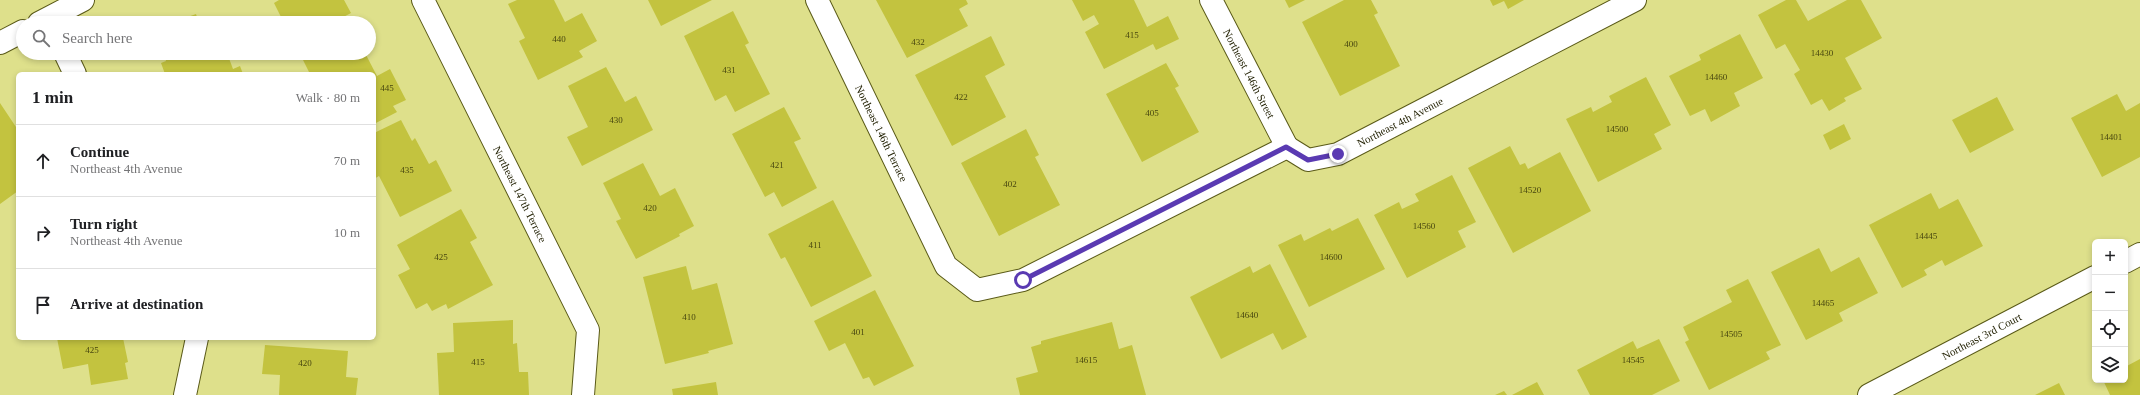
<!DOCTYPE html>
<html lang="en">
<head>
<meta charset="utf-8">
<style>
  body { margin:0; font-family:Georgia,serif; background:#f6f6f6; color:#202124 }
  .controls { position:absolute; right:12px; bottom:12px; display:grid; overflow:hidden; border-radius:6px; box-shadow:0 2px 6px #0003 }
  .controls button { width:36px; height:36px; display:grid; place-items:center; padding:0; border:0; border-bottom:1px solid #e0e0e0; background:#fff; color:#202124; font:20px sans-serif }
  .stop { position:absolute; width:12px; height:12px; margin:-9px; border:3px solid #5a3ab2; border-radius:50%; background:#fff }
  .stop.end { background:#5a3ab2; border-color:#fff; box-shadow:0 1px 4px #0008 }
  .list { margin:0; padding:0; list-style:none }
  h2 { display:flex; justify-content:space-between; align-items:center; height:52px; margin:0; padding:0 16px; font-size:17px }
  h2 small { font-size:13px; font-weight:400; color:#757577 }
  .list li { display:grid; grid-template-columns:26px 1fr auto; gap:12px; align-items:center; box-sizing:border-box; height:72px; padding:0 16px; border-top:1px solid #e0e0e0 }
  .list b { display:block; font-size:15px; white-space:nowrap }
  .list p { margin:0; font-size:13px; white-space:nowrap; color:#757577 }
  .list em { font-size:13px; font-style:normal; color:#757577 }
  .icon { flex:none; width:22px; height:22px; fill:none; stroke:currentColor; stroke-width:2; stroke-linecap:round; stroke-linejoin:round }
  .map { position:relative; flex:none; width:2140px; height:395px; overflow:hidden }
  .search { position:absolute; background:#fff; box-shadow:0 2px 6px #0003; left:16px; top:16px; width:360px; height:44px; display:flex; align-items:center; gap:10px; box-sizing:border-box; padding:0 14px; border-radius:22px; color:#757577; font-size:15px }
  .panel { position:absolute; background:#fff; box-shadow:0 2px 6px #0003; left:16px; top:72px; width:360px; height:268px; border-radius:6px }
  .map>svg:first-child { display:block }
</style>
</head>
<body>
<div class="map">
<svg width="2140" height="395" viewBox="0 0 2140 395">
  <rect width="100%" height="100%" fill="#dee08b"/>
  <path fill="#c3c33f" d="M279 0H344L351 13 332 23H284L274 3Z
    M517 0H554L565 22 582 13 597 41 579 51 583 57 538 80 519 41 525 38 508 4Z
    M648 0H712L661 26Z
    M876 0H966L968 4 959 9 968 26 907 58Z
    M1072 0H1134L1147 27 1168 16 1179 39 1156 50 1153 44 1104 69 1085 32 1099 24 1094 15 1083 21Z
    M1285 0H1305L1289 8Z
    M1344 0H1371L1378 13 1374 15 1400 66 1340 96 1302 22Z
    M1490 0H1524L1508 9 1504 1 1493 6Z
    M1786 0H1796L1808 21 1847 0H1861L1882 38 1845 58 1862 89 1844 98 1846 101 1829 111 1822 99 1811 105 1794 74 1800 70 1785 44 1776 49 1758 15Z
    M733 11 749 43 745 45 770 94 735 112 726 95 715 101 684 36Z
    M196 14 199 23H171Z
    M1740 34 1763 78 1734 93 1740 106 1711 122 1705 109 1690 116 1669 76 1701 60 1699 55Z
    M991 36 1005 65 985 76 1006 117 952 146 915 75Z
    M164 53H227L233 69 240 66 243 74H165L161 63 166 61Z
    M307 53H365L377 76 390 69 406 100 393 106 397 112 374 124V74H310L301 56Z
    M1166 63 1179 86 1175 88 1199 132 1142 162 1106 94Z
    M606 67 625 102 636 96 653 130 582 166 567 137 588 127 568 86Z
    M1646 77 1671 125 1654 134 1662 149 1598 182 1566 119 1591 107 1593 112 1612 102 1609 96Z
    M2117 94 2126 111 2140 103V157L2102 177 2071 118Z
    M1997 97 2014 130 1970 153 1952 120Z
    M0 103 18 130V191L0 204Z
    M784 107 801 139 794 142 817 188 782 207 774 192 765 197 732 134Z
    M401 120 412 141 415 138 429 164 436 160 452 191 400 217 379 176 374 179V133Z
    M1844 124 1851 139 1830 150 1823 135Z
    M1026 129 1039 155 1035 157 1060 205 999 236 961 163Z
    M1510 146 1520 165 1525 163 1528 169 1560 152 1591 211 1513 253 1468 168Z
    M643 163 660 196 675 188 694 226 679 234 680 236 636 259 616 221 621 219 603 183Z
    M1452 175 1476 222 1458 231 1466 247 1407 278 1374 215 1399 202 1402 209 1419 201 1415 194Z
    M1931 193 1939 209 1958 199 1983 246 1945 266 1942 260 1924 270 1927 275 1902 288 1869 225Z
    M833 200 872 276 811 307 785 257 781 259 768 234Z
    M461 209 477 238 470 242 493 285 448 309 446 304 432 311 427 303 416 309 398 275 410 269 397 245Z
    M1358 218 1385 269 1309 307 1278 245 1301 234 1304 241 1330 228 1332 231Z
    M1819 248 1831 272 1859 257 1878 293 1839 313 1843 321 1806 340 1771 272Z
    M1270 264 1307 337 1282 350 1273 333 1221 359 1190 297 1250 266 1253 273Z
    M686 266 692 290 717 283 733 344 708 351 709 353 665 364 643 277Z
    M1748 279 1781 345 1766 352 1770 359 1709 390 1685 342 1689 340 1683 327 1732 302 1726 290Z
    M875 290 914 366 874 386 869 377 863 379 845 343 829 351 814 321Z
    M513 320V344L517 343 519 372H528L529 395H439L437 353 454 352 453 323Z
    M1112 322 1119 349 1132 345 1146 395H1020L1016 378 1038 372 1031 347 1041 344V341Z
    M57 338H123L128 362 125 363 128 379 91 385 88 364 63 369Z
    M1659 339 1680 381 1652 395H1590L1577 370 1633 341 1637 349Z
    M265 345 348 351 346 377 358 378 356 395H279L280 375 262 374Z
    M2140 359V395H2110L2103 380H2125V367Z
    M716 382 718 395H673L672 389Z
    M1537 382 1544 395H1512Z
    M2059 383 2065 395H2035Z
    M1504 391 1507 395H1495Z"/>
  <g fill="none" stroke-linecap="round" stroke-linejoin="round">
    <defs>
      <g id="minor">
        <path id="s1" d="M423 0 588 330 583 395"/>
        <path id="s2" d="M817 0 946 266 977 290 1023 280 1287 147"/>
        <path id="s3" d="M1211 0 1287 147"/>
        <path d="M39 23 83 0"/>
        <path d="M0 43 23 31"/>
        <path d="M65 53 75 74"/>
        <path id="s4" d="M1287 147 1308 160 1338 154 1635 0"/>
        <path d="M2125 262 2140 254"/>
        <path d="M185 395 197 338"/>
        <path id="s5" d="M1869 395 2095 277"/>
      </g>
    </defs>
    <use href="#minor" stroke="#5a5a18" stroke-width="24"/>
    <use href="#minor" stroke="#fff" stroke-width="22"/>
  </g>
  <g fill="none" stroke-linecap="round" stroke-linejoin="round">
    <path stroke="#5a3ab2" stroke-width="5" d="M1023 280 1286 147 1308 160 1338 154"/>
  </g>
  <g text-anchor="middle" stroke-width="3" stroke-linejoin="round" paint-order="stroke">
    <g font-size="9" fill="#494810">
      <text x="1132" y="38">415</text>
      <text x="559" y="42">440</text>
      <text x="918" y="45">432</text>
      <text x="1351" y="47">400</text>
      <text x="1822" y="56">14430</text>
      <text x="729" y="73">431</text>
      <text x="1716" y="80">14460</text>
      <text x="387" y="91">445</text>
      <text x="961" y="100">422</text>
      <text x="1152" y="116">405</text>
      <text x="616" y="123">430</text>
      <text x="1617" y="132">14500</text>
      <text x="2111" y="140">14401</text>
      <text x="777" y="168">421</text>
      <text x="407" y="173">435</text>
      <text x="1010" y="187">402</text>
      <text x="1530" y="193">14520</text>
      <text x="650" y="211">420</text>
      <text x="1424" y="229">14560</text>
      <text x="1926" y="239">14445</text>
      <text x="815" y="248">411</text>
      <text x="441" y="260">425</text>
      <text x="1331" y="260">14600</text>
      <text x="1823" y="306">14465</text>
      <text x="1247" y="318">14640</text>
      <text x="689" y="320">410</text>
      <text x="858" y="335">401</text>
      <text x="1731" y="337">14505</text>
      <text x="92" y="353">425</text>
      <text x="1086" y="363">14615</text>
      <text x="1633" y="363">14545</text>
      <text x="478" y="365">415</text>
      <text x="305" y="366">420</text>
    </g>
    <g font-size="11" fill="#201f00" stroke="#ecee98">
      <text dy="4" stroke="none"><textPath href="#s3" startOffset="83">Northeast 146th Street</textPath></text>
      <text dy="4" stroke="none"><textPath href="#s4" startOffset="125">Northeast 4th Avenue</textPath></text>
      <text dy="4" stroke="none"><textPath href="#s2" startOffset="148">Northeast 146th Terrace</textPath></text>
      <text dy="4" stroke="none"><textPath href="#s1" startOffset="217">Northeast 147th Terrace</textPath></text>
      <text dy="4" stroke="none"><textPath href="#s5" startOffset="127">Northeast 3rd Court</textPath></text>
    </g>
  </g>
</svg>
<div class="controls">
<button>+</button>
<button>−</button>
<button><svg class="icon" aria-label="locate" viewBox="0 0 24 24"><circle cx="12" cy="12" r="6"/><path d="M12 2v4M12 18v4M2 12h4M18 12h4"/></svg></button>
<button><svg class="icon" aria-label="layers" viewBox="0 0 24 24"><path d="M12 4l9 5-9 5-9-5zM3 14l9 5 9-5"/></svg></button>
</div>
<div class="stop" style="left:1023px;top:280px"></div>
<div class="stop end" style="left:1338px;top:154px"></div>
<div class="search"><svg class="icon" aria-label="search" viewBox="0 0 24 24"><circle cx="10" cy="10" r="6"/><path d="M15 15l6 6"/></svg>Search here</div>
<section class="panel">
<h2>1 min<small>Walk · 80 m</small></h2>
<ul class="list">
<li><svg class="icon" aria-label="ahead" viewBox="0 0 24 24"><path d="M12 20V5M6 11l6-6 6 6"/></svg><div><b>Continue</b><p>Northeast 4th Avenue</p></div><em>70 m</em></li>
<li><svg class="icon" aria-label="right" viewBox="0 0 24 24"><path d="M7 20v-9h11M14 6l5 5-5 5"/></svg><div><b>Turn right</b><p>Northeast 4th Avenue</p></div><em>10 m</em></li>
<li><svg class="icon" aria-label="arrive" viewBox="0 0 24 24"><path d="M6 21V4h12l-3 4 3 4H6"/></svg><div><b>Arrive at destination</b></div></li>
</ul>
</section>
</div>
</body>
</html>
